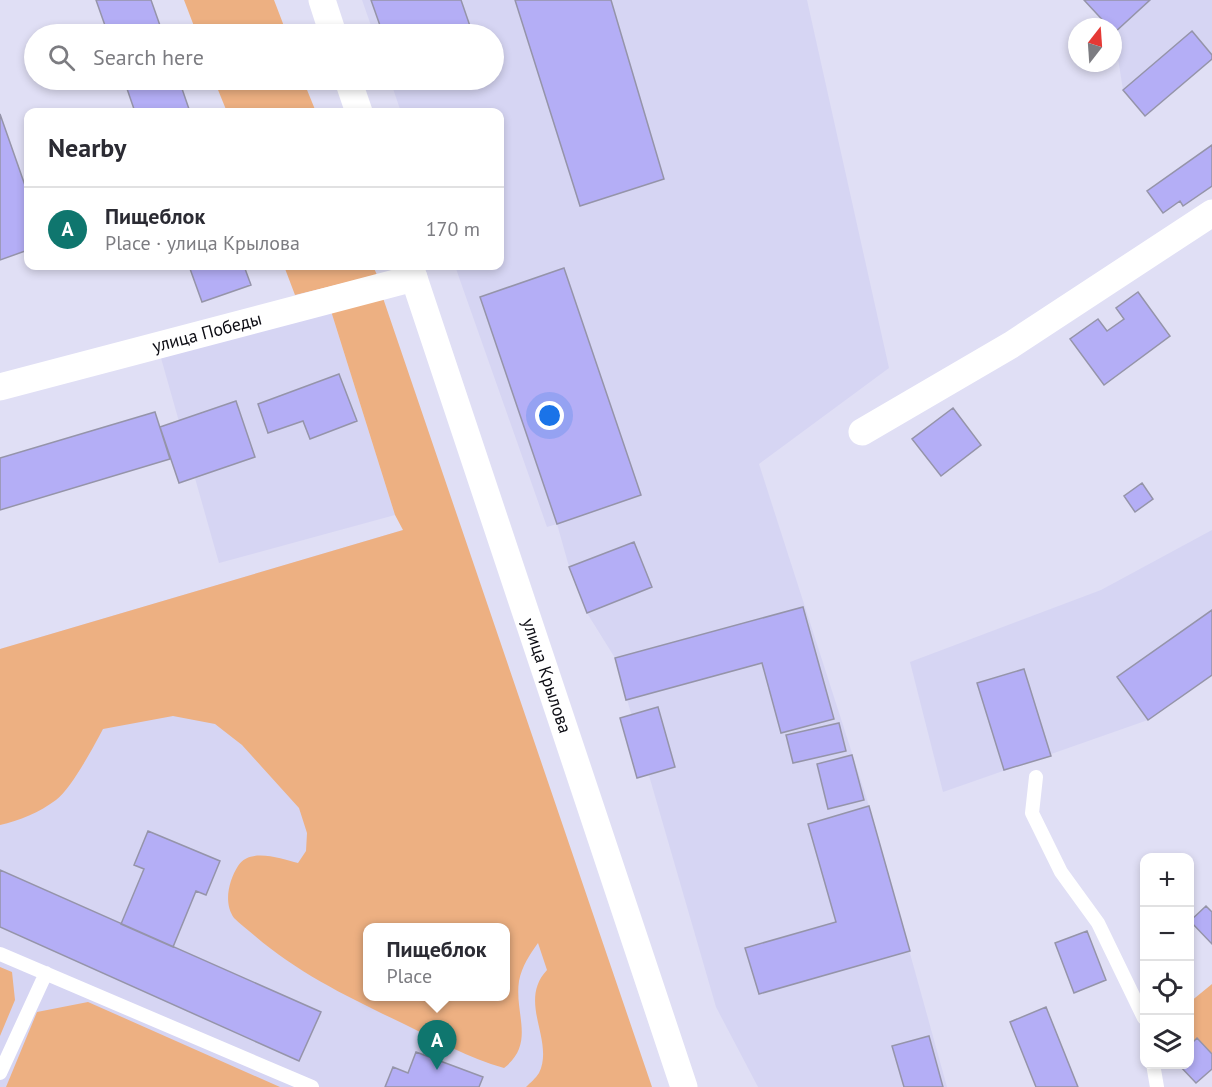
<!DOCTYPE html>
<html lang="en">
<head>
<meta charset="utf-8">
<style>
  body { margin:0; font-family:"PT Sans",sans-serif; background:#f7f7f7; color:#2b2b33 }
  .controls { position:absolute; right:18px; bottom:18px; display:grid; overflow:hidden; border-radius:12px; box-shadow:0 3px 9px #0003 }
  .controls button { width:54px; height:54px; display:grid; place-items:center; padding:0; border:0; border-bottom:2px solid #e1e1e2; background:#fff; color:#2b2b33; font:30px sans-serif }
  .compass { position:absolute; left:1068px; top:18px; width:54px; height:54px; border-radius:50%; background:#fff; box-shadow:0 3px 9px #0003; rotate:17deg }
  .you { position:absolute; left:550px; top:416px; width:21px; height:21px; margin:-15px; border:4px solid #fff; border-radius:50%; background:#1a73e8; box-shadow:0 0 0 9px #1a73e833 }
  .badge { display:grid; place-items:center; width:39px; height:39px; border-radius:50%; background:#0f766e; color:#fff; font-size:20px; font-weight:700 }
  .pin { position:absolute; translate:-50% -50px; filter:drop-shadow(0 2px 3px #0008) }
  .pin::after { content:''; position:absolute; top:32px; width:21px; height:18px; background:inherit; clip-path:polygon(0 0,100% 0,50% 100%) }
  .popup { position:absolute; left:363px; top:923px; width:147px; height:78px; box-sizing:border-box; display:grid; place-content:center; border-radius:12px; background:#fff; filter:drop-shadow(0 2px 4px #0005); font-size:20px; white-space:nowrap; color:#7c7c81 }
  .popup b { font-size:22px; color:#2b2b33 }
  .popup::after { content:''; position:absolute; left:50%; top:100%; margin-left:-12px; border:12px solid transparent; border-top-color:#fff }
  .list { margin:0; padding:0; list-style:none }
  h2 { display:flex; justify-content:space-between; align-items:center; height:78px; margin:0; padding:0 24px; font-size:26px }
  h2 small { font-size:20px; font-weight:400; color:#7c7c81 }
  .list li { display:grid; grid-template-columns:39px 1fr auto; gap:18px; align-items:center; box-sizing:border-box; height:84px; padding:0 24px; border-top:2px solid #e1e1e2 }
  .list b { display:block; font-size:22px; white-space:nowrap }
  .list p { margin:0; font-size:20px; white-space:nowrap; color:#7c7c81 }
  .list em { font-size:20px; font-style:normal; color:#7c7c81 }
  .icon { flex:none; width:33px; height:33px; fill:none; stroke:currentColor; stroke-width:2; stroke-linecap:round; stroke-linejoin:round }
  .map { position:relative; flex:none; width:1212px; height:1087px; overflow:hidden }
  .search { position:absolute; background:#fff; box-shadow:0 3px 9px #0003; left:24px; top:24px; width:480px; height:66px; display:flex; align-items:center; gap:15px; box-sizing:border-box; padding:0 21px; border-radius:33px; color:#7c7c81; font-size:22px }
  .panel { position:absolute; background:#fff; box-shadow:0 3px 9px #0003; left:24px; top:108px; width:480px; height:162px; border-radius:12px }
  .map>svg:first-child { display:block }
</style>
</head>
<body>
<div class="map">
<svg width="1212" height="1087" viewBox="0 0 1212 1087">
  <rect width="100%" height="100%" fill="#e0dff5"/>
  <path fill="#d6d5f3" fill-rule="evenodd" d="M362 0H807L889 368 759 464 870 809 947 1087H758L716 1007 615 658 587 613 568 563 557 524 547 527 455 266H500V112H401L390 80H494V34H374Z
    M1084 0H1212V55L1145 116 1123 90 1113 27H1109Z
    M331 311 395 515 219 563 161 358Z
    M403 530 586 1087H0V649ZM368 928H506V996H368Z
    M1212 530V675L1148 720 943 792 910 662 1101 590Z"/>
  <path fill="#edb082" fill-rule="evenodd" d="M184 0H274L287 34H197Z
    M214 80H303L316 112H227Z
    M284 266H373L377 275 295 295Z
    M383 298 652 1087H526C530 1083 536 1078 539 1073 555 1040 517 1002 547 970L538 943C530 954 522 966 519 981 514 1014 536 1043 504 1068 469 1058 436 1040 404 1024 352 999 299 974 255 936 248 930 240 924 234 918 223 903 229 880 238 866 250 847 281 859 298 863L306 851 307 833 299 808 242 745 215 724 173 716 103 729C94 746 71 789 56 800 40 812 19 821 0 825V649L403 530 395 515 331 311ZM368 928H506V996H368Z
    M0 967 12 972 15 1000 0 1036Z
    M1212 984V1054L1197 1038 1190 1045V1002Z
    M88 1002 280 1087H6L37 1012Z"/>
  <path fill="#b4aef6" stroke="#9594a9" stroke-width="1.5" d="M96 0H151L163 34H108Z
    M371 0H461L471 29 454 34H383Z
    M515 0H611L664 179 580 206Z
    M1084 0H1150L1114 33 1113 27H1109Z
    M1192 31 1212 55V59L1145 116 1123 90Z
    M124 80H179L190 112H135Z
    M0 114 28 194V250L0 260Z
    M1212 145V186L1183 206 1180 201 1163 213 1147 191Z
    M189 266H244L251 285 202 302Z
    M564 268 641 495 557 524 480 297Z
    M1138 292 1170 336 1104 385 1070 339 1098 319 1107 331 1124 319 1116 308Z
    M339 374 357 421 310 439 303 421 268 433 258 404Z
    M236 401 255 457 179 483 160 427Z
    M953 408 981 445 941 476 912 439Z
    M155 412 170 459 0 510V458Z
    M1142 483 1153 499 1135 512 1124 496Z
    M634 542 652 587 587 613 569 567Z
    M803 607 834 719 781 733 762 663 626 700 615 658Z
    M1212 610V675L1148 720 1117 677Z
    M1024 669 1051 756 1004 770 977 683Z
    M658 707 675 767 637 778 620 718Z
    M839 723 846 751 793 763 786 735Z
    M852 755 864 800 828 809 817 764Z
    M869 806 910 951 759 994 745 948 836 922 808 824Z
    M148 831 220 861 206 895 196 891 173 947 121 924 144 869 134 865Z
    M0 870 321 1012 299 1061 0 927Z
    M1206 906 1212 912V944L1190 921Z
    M1087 931 1106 980 1074 993 1055 943Z
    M1046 1007 1078 1087H1036L1010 1022Z
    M929 1036 943 1087H904L892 1046Z
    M1197 1038 1212 1054V1069L1196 1083 1178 1064H1190V1045Z
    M416 1052 483 1077 479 1087H385L393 1067 408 1073Z"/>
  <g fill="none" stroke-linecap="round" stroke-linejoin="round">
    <path stroke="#fff" stroke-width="14" d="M1036 777 1032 813 1061 872 1098 923 1144 1018
      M0 954 312 1087
      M1153 1064 1157 1087
      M0 1073 46 973"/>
    <g stroke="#fff" stroke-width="27">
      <path d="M322 0 333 34"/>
      <path d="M348 80 359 112"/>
      <path id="s1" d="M410 266 684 1087"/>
      <path id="s2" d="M0 387 414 278"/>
      <path d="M862 432 1011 345 1212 213"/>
    </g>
  </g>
  <g text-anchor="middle" stroke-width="5" stroke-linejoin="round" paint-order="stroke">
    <g font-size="18" fill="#0c0c13" stroke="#fff">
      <text dy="6" stroke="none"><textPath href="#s2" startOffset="214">улица Победы</textPath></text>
      <text dy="6" stroke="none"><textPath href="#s1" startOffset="432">улица Крылова</textPath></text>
    </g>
  </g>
</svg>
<div class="controls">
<button>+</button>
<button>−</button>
<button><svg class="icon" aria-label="locate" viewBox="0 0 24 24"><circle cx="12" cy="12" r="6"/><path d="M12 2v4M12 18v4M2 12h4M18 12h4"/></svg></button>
<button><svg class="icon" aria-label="layers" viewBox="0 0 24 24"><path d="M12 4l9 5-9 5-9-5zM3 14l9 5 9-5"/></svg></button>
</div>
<svg class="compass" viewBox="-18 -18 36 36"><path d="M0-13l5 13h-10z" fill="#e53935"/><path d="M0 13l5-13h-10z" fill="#7c7c81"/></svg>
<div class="you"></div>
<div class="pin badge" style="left:437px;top:1070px">A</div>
<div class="popup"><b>Пищеблок</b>Place</div>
<div class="search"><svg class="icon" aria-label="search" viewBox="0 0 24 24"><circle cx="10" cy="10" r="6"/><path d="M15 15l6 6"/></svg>Search here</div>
<section class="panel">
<h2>Nearby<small></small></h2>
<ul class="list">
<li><span class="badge">A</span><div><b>Пищеблок</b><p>Place · улица Крылова</p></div><em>170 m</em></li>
</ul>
</section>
</div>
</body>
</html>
